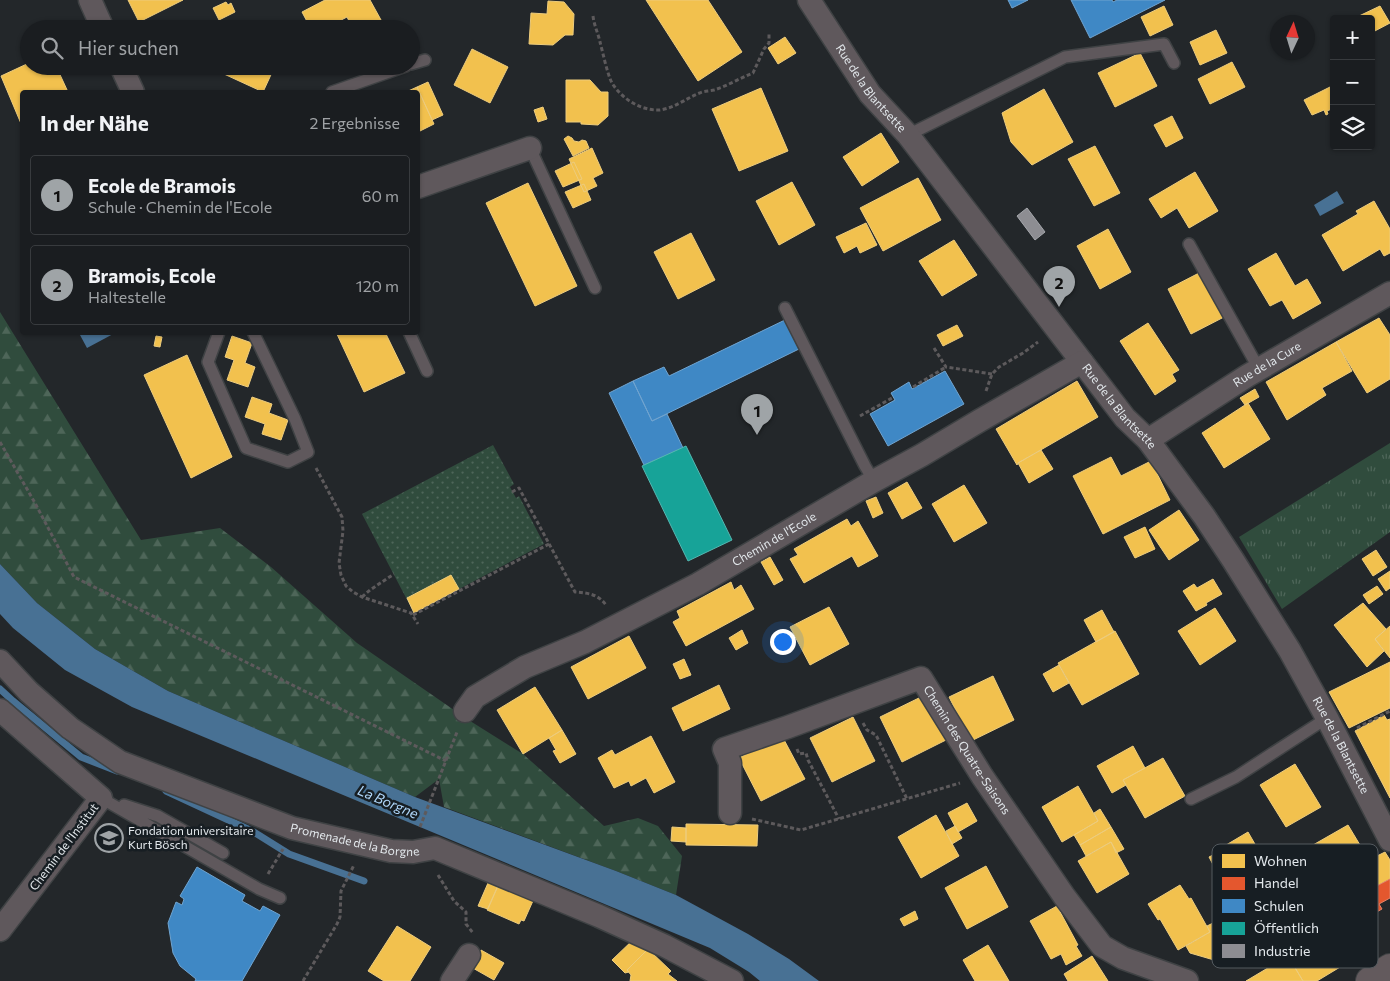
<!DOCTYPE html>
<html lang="de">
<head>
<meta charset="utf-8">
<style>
  body { margin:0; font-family:Commissioner,sans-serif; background:#232629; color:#f1f3f6 }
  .controls { position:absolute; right:15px; top:15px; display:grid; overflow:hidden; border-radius:5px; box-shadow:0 1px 4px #0004 }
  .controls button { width:45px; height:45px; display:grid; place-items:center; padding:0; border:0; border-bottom:1px solid #383b3e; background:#1a1d20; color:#f1f3f6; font:25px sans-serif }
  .compass { position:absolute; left:1270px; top:15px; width:45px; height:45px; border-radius:50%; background:#1a1d20; box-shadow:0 1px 4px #0004; rotate:4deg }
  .you { position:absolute; left:782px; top:641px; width:18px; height:18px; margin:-12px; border:4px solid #fff; border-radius:50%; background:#1a73e8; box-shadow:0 0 0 8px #1a73e833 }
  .badge { display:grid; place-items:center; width:32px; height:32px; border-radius:50%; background:#9fa4a7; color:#111; font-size:16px; font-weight:700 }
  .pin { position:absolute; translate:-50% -41px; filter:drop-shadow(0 1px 2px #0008) }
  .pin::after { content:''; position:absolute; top:26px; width:18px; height:15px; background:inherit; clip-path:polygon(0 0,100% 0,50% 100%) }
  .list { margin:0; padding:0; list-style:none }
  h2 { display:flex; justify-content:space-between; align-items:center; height:65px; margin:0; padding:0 20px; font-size:21px }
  h2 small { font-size:16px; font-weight:400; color:#9fa2a5 }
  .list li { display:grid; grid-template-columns:32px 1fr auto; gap:15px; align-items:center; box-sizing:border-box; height:80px; margin:0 10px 10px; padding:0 10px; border:1px solid #383b3e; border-radius:5px }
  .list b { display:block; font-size:19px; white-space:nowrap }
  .list p { margin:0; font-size:16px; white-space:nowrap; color:#9fa2a5 }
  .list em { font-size:16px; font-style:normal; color:#9fa2a5 }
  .icon { flex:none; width:28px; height:28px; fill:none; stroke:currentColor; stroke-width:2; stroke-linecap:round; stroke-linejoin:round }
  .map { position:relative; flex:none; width:1390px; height:981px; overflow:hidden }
  .search { position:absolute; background:#1a1d20; box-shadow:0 1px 4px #0004; left:20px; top:20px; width:400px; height:55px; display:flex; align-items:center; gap:12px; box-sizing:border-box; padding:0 18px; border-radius:28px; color:#9fa2a5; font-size:19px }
  .panel { position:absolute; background:#1a1d20; box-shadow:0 1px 4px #0004; left:20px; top:90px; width:400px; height:245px; border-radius:5px }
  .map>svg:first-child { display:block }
</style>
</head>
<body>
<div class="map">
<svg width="1390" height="981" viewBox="0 0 1390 981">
  <defs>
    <pattern id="grass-tufts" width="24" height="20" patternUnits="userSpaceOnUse" patternTransform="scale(1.25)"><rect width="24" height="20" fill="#304c3d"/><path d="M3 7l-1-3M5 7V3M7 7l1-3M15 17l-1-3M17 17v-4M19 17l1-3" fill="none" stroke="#4e6659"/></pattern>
    <pattern id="forest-firs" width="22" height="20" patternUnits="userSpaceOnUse" patternTransform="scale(1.25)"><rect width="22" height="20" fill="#304c3d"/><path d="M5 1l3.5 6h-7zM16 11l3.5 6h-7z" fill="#4e6659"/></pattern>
    <pattern id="park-dots" width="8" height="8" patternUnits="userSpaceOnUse" patternTransform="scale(1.25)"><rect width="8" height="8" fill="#304c3d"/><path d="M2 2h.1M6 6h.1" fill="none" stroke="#4e6659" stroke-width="1.8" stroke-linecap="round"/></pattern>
  </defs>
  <rect width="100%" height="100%" fill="#23272a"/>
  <path fill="url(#grass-tufts)" d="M1390 443V532L1282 609 1239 537Z"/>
  <path fill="url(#forest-firs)" d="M0 312 141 540 220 528 271 567 357 643 467 719 523 754 604 826 638 818 658 826 682 856 676 895 616 871 444 807 439 779 415 797 168 691 95 649 37 603 0 564Z"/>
  <path fill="url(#park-dots)" d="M493 445 514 484 510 487 516 498 519 496 544 544 414 613 362 514Z"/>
  <path fill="#487194" d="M1337 191 1344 203 1320 216 1314 205Z
    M85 333V332L115 333 87 348 80 335Z
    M0 564 37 603 95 649 168 691 415 797 616 871 676 895 748 934 789 959 819 981H760L749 972 710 948 132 707 65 670 13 628 0 614Z"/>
  <path fill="#f2c14e" stroke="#edcc7d" d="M128 0H183L139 22Z
    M325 0H370L386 29H353L347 17 324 29H311L302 12Z
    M646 0H708L742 52 698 81Z
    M548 1 564 2 574 14 573 35H565L553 45 529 44 531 13 547 14Z
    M226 2 228 5 231 3 235 12 219 20 213 8Z
    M1164 6 1173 25 1150 36 1141 17Z
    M1380 6 1390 23 1371 33V19H1360L1359 16Z
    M1216 30 1227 53 1200 65 1190 42Z
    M785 37 796 53 778 64 768 48Z
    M472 49 508 67 490 103 454 85Z
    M1140 53 1157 86 1115 107 1098 73Z
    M1232 62 1245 87 1210 104 1198 79Z
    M29 63V66H56L68 92H22V126L1 76Z
    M212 66H275L263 92 211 68Z
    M566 80H590L601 92H608V116L598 125 581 124V122H566Z
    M428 82 443 115 432 120 417 87Z
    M1334 85V108L1327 111 1328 114 1326 115 1324 110 1312 115 1304 100Z
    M417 87 434 124 418 132V92H406Z
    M761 88 788 151 739 171 712 109Z
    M1044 89 1073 142 1032 165 1011 142 1002 113Z
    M543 107 547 119 538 122 534 110Z
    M1172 116 1183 138 1166 147 1154 125Z
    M881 133 899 162 862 186 843 157Z
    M568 136 572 138 574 141 579 142 582 140 586 141 589 148 573 156 564 139Z
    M1095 146 1120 193 1094 206 1068 159Z
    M592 148 603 173 593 178 597 186 584 192 569 159Z
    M574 162 582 179 563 187 555 171Z
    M1195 172 1218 211 1189 228 1177 208 1161 218 1149 199Z
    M918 178 941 220 883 251 860 208Z
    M792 182 815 225 779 245 756 201Z
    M528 183 577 286 535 306 486 203Z
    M584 184 591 200 573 208 565 192Z
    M1374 201 1390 229V253L1384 256 1380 249 1343 271 1322 235 1358 214 1356 211Z
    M866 223 877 245 860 253 857 246 844 253 836 237Z
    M1108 229 1131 272 1100 289 1077 246Z
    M691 233 715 280 678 299 654 252Z
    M954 240 977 275 942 296 919 261Z
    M1276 253 1295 286 1307 279 1321 303 1293 319 1282 300 1270 306 1248 269Z
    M1201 272 1224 317 1191 334 1168 289Z
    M1379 318 1390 335V379L1367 393 1336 342Z
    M1148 323 1179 370 1172 374 1176 381 1155 395 1120 341Z
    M957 325 963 336 943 346 937 335Z
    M336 332H385L405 373 364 392Z
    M156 336 162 337 160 347 154 346Z
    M232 336 252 343 245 363 255 367 248 387 227 380 234 360 225 357Z
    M1336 342 1352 371 1322 388 1326 395 1287 420 1266 382Z
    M187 355 232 457 191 478 144 375Z
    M1077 381 1098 417 1018 463 1017 465 996 429Z
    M1255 389 1259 397 1245 405 1240 398Z
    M252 397 272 404 269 413 288 420 281 440 262 434 265 424 245 417Z
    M1248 403 1270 439 1224 468 1202 433Z
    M1041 450 1053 469 1029 483 1018 463Z
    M1111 457 1121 476 1151 461 1170 500 1103 534 1073 476Z
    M907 482 922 508 902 519 888 493Z
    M964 485 987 523 954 542 932 504Z
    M876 497 883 513 873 518 866 501Z
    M1179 510 1199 540 1169 560 1149 530Z
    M847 519 851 526 858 521 878 556 858 567 852 556 804 583 790 559 798 555 794 549Z
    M1145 527 1155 549 1135 558 1124 537Z
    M1376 550 1387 567 1373 576 1362 559Z
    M770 557 783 580 774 585 761 562Z
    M1390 571V588L1386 591 1378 579Z
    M451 575 459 589 414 613 407 598Z
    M1213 579 1222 594 1206 603 1207 605 1196 611 1183 591 1194 584 1197 588Z
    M731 582 734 590 741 585 754 609 686 646 673 622 680 618 677 611Z
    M1377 586 1383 594 1369 604 1363 595Z
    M1363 603 1386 629 1375 639 1384 651 1367 667 1334 625Z
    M829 607 849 644 810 665 790 627Z
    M1215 608 1236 641 1200 665 1178 631Z
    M1102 610 1114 632 1096 642 1084 620Z
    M1390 626V658L1375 639Z
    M742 630 748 643 736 650 729 638Z
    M1115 631 1139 674 1082 705 1058 663Z
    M629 636 646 668 588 699 571 667Z
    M684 659 691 675 680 679 673 664Z
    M1390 662V708L1349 728 1329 692Z
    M1059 665 1069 683 1053 692 1043 674Z
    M993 676 1014 720 971 741 949 697Z
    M719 685 730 709 683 731 672 708Z
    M535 687 562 730 523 754 497 710Z
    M923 696 946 740 902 762 880 717Z
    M1384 715 1387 720 1390 719V798L1355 731Z
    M853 717 875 761 832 782 810 738Z
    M562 730 576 754 560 763 553 751 556 750 549 738Z
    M651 736 675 782 654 793 646 778 631 786 629 781 614 788 598 758 612 750 615 755Z
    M782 736 805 779 761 801 739 758Z
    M1133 746 1145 768 1123 780 1126 785 1112 793 1097 766Z
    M1163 758 1185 796 1145 818 1123 780Z
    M1295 764 1321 807 1286 827 1260 785Z
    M1078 786 1098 821 1062 842 1042 807Z
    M967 803 977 821 958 832 948 813Z
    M1100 809 1111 827 1080 845 1074 835 1098 821 1094 813Z
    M936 815 959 856 921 878 898 837Z
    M686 824 758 825 757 846 686 845Z
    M1348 825 1369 860 1385 852 1390 860V879L1373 888 1377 895 1353 909 1334 875 1317 885 1299 853Z
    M955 826 962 838 952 844 946 831Z
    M672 827 686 828V842L671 841Z
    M1111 827 1124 849 1116 853 1111 842 1086 856 1080 845Z
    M1248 832 1267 865 1234 884 1228 873 1220 878 1209 857 1217 853 1216 851Z
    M1111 842 1129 874 1097 893 1078 861Z
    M986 866 1008 907 967 929 945 888Z
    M500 881 536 894 524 921 521 920 519 924 487 910Z
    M488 883 498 886 488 909 478 906Z
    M1180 885 1189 899 1191 898 1210 932 1178 950 1160 919 1158 920 1148 904Z
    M1057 906 1078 945 1076 946 1082 956 1066 965 1061 954 1051 959 1030 921Z
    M915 911 918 919 904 926 900 919Z
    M1334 922 1355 958 1317 981H1303L1285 951Z
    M1213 923 1224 926 1214 960 1190 953 1186 946 1210 932 1207 926Z
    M397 926 431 947 410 981H384L368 971Z
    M635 938 647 950 627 970 629 972 625 973 612 960Z
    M988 945 1009 981H975L963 960Z
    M648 949 671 971 668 974 677 981H630L631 975 627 970Z
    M481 950 504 963 494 980 471 967Z
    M1092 956 1108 981H1068L1064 974Z
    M1288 956 1303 981H1246Z"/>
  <path fill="#e4572e" stroke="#e38267" d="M1390 879V898L1379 904 1382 909 1364 919 1357 906 1377 895 1373 888Z"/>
  <path fill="#3f88c5" stroke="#70a4d0" d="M1008 0H1028L1012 8Z
    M1071 0H1112L1113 2 1117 0H1165L1090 38Z
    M787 319 801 348 652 421 633 381 664 367 669 376Z
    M945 371 964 404 888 446 870 414 895 400 891 393 909 382 912 389Z
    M633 381 652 421 667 414 683 448 644 465 609 393Z
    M197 867 245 895 242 901 260 911 263 906 280 915 242 981H195L196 979 180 966 173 953 168 923 176 902 182 905 184 899 180 896Z"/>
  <path fill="#17a398" stroke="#54b7b1" d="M686 446 732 540 688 561 642 466Z"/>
  <path fill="#8d8d92" stroke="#a6a8ad" d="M1027 208 1045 232 1035 240 1017 216Z"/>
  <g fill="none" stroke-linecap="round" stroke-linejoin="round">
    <path stroke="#487194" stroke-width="7" d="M0 689 13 701 81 757 117 771
      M166 791 252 831 289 854 364 881"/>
    <defs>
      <path id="lane" d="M411 64 425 60
        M332 92 406 66
        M908 135 1065 57 1164 44 1174 63
        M530 148 595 288
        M1189 244 1259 369
        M785 308 865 466 874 481
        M219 332 208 362 246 448 288 462 308 452 295 419 253 332
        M409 332 427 371
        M101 798 259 889 280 898
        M1191 799 1236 777 1327 718
        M124 805 158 816 223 853"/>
      <g id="street">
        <path d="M90 0 103 29"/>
        <path id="s1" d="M809 0 870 94 908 135 1125 418 1148 440 1204 516 1233 560 1290 651 1327 718 1390 840"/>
        <path d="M121 66 133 92"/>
        <path d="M418 187 530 148"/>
        <path id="s2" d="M1148 440 1247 376 1390 293"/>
        <path id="s3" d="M0 661 29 692 70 728 120 762 292 828 391 851 413 852 435 848 599 916 665 946 732 981"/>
        <path d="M0 710 101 798 0 930"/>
        <path id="s4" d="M465 711 475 697 525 667 585 642 698 584 874 481 922 455 979 421 1082 362"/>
        <path id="s5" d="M730 813V763L724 749 788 727 921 678 982 776 1064 896 1102 946 1123 958 1187 981"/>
        <path d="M452 981 469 955"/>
      </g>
      <path id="secondary" d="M1370 981 1390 968"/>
    </defs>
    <use href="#lane" stroke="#3f4244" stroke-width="14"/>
    <use href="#street" stroke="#3f4244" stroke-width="25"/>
    <use href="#secondary" stroke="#3f4244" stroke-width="30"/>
    <path stroke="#5d5a5c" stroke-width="3" stroke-dasharray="4 2.5" stroke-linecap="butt" d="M593 16C594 25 598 33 600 42 603 53 607 73 612 83 622 99 641 111 660 110 675 108 688 97 702 92 706 91 710 91 714 90 727 86 740 78 753 73L764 49 769 43V34
      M934 348 946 367 992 374
      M913 387 946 367
      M986 391 992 374 999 367 1023 353 1038 342
      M860 416 892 398
      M0 442 35 503 74 577 446 761
      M316 468 342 517 343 531 339 563 341 575 346 586 353 592 362 597 411 613 418 624
      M512 492 519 488 575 592C588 593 598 594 606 605
      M362 597 370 590 394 574
      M413 615 549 544
      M863 723 867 730 876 735 907 799
      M1357 728 1390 711
      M797 749 799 754 806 753 808 760 839 819
      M752 819 801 830 960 783
      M420 827 457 732
      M268 874 283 849
      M438 875 454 901 466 912V924L473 933
      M303 981 337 924 340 917 341 891 354 865"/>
    <use href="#lane" stroke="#5f585c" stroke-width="11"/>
    <use href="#street" stroke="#5f585c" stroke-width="22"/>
    <use href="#secondary" stroke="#635a5d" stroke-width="28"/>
  </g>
  <defs>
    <symbol id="university-ring" viewBox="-11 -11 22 22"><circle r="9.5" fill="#171e23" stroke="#9fa4a7" stroke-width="1.5"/><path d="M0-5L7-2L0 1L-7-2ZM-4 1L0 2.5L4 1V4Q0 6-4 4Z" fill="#9fa4a7"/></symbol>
  </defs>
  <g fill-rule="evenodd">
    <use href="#university-ring" x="93" y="822" width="32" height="32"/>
  </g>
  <g text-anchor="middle" stroke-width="5" stroke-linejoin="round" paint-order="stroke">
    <g font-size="12" fill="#e2e7eb" stroke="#171e23">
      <text dy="4" stroke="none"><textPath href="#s1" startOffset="108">Rue de la Blantsette</textPath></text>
      <text dy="4" stroke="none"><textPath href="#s2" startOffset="141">Rue de la Cure</textPath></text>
      <text dy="4" stroke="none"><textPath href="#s1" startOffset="512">Rue de la Blantsette</textPath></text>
      <text dy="4" stroke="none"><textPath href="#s4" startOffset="356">Chemin de l'Ecole</textPath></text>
      <text dy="4" stroke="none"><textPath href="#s1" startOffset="918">Rue de la Blantsette</textPath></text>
      <text dy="4" stroke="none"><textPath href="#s5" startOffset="360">Chemin des Quatre-Saisons</textPath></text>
      <text dy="4" stroke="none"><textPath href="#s3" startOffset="406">Promenade de la Borgne</textPath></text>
      <text transform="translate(64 847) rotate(-53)" y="4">Chemin de l'Institut</text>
    </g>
    <g font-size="12" fill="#e2e7eb" stroke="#171e23" text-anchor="start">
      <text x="128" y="835">Fondation universitaire<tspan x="128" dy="14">Kurt Bösch</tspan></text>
    </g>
    <g font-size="14" font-style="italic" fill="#afd6f9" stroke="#171e23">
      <text transform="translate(388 802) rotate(23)" y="5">La Borgne</text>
    </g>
  </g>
  <rect x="1212" y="844" width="166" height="124" rx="8" fill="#171e23" stroke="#545a5f" stroke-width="1"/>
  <rect x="1222" y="854" width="23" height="14" fill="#f2c14e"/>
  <rect x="1222" y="877" width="23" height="13" fill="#e4572e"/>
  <rect x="1222" y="899" width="23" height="14" fill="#3f88c5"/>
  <rect x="1222" y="922" width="23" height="13" fill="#17a398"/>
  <rect x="1222" y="944" width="23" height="14" fill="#8d8d92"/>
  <g font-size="14" fill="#e2e7eb">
    <text x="1254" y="866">Wohnen</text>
    <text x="1254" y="888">Handel</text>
    <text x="1254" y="911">Schulen</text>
    <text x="1254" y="933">Öffentlich</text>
    <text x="1254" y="956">Industrie</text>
  </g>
</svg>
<div class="controls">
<button>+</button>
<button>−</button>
<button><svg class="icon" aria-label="layers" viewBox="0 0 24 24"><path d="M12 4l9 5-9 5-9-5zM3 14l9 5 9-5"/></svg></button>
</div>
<svg class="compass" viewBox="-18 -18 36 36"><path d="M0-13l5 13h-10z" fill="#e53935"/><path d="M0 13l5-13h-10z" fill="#9fa2a5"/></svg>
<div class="you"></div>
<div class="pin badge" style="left:757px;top:435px">1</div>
<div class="pin badge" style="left:1059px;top:307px">2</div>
<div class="search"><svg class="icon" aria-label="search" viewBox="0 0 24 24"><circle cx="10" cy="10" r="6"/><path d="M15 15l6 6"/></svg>Hier suchen</div>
<section class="panel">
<h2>In der Nähe<small>2 Ergebnisse</small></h2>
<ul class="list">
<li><span class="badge">1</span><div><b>Ecole de Bramois</b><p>Schule · Chemin de l'Ecole</p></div><em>60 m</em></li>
<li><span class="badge">2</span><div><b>Bramois, Ecole</b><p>Haltestelle</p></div><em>120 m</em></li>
</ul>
</section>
</div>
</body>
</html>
